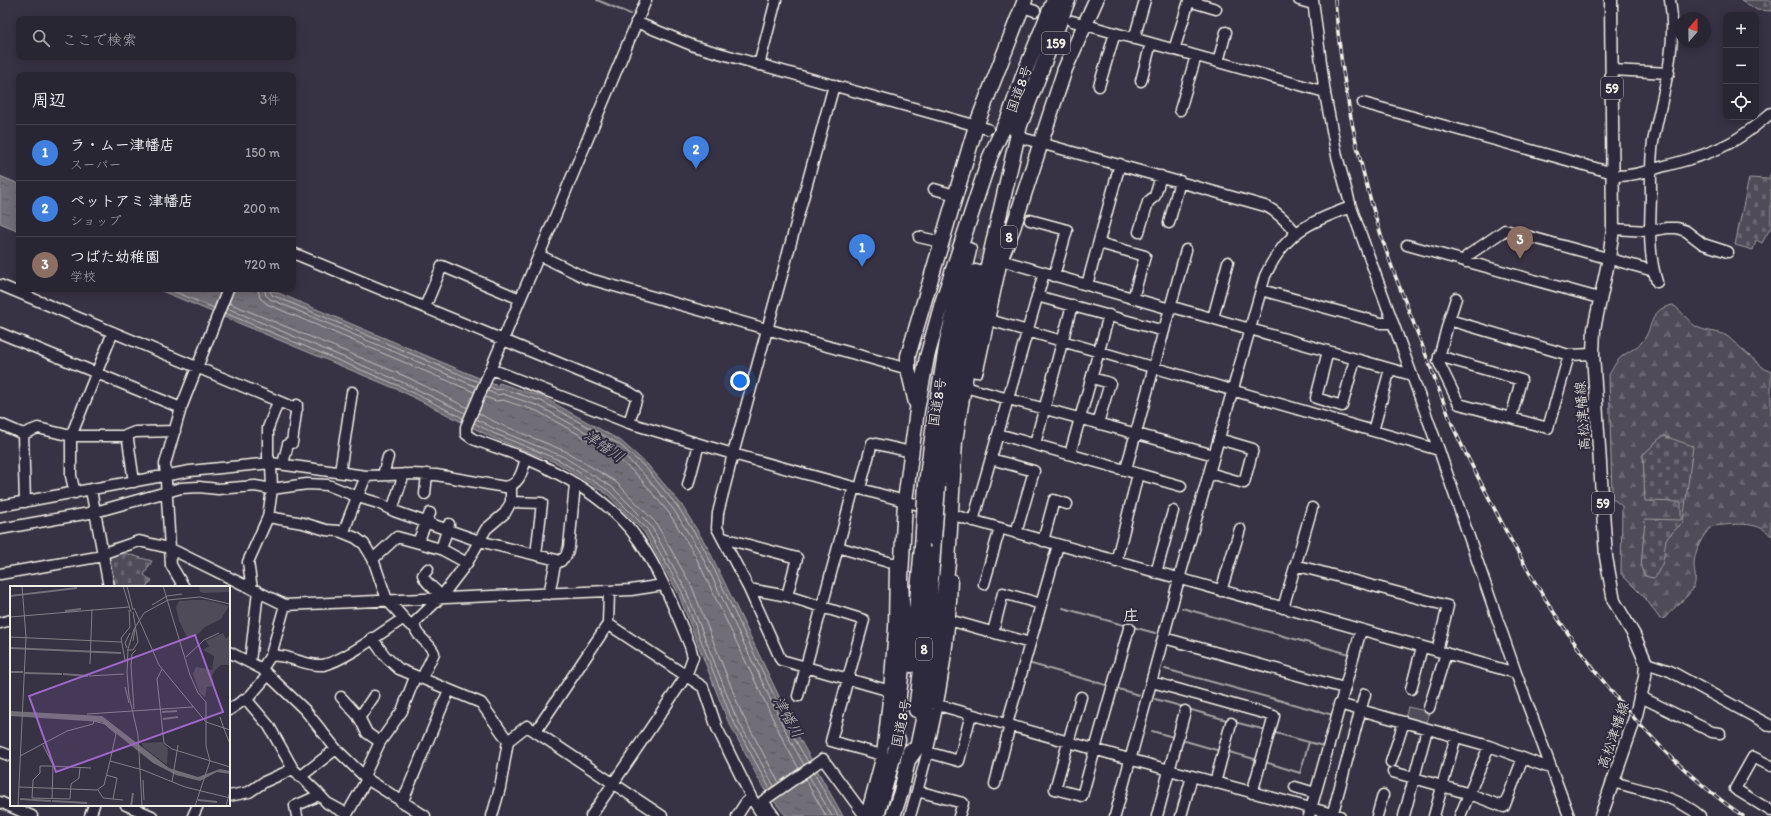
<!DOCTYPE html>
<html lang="ja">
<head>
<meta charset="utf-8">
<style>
  body { margin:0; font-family:Itim,"Klee One",sans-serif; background:#35323f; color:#f1f3f6 }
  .controls { position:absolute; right:12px; top:12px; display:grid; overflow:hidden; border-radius:8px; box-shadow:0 2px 10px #0003 }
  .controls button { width:36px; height:36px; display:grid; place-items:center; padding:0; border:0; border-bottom:1px solid #45434e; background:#292633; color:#f1f3f6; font:20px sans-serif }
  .compass { position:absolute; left:1675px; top:12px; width:36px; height:36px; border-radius:50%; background:#292633; box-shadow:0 2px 10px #0003; rotate:20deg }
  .you { position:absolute; left:740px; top:381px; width:14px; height:14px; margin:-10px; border:3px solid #fff; border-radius:50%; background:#1a73e8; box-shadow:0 0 0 6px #1a73e833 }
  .badge { display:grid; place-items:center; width:26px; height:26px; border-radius:50%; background:#95b2f1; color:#fff; font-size:13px; font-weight:700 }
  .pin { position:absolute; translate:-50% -33px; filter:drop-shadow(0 1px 2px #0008) }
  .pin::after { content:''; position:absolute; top:21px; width:14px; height:12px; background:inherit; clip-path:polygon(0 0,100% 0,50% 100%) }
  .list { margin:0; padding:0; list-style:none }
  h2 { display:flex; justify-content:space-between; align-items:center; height:52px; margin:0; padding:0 16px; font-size:17px }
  h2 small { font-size:13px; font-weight:400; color:#a5a5ac }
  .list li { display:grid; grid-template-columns:26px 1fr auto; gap:12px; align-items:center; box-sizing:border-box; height:56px; padding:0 16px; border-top:1px solid #45434e }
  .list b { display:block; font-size:15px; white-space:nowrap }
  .list p { margin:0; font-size:13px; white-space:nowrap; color:#a5a5ac }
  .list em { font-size:13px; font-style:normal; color:#a5a5ac }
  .icon { flex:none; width:22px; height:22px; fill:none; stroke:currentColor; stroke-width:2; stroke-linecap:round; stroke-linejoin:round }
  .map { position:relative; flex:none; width:1771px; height:816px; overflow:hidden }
  .search { position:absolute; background:#292633; box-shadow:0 2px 10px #0003; left:16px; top:16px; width:280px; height:44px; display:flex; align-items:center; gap:10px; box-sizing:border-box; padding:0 14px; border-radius:8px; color:#a5a5ac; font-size:15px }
  .panel { position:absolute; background:#292633; box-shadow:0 2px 10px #0003; left:16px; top:72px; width:280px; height:220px; border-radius:8px }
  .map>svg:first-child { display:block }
</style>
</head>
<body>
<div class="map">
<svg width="1771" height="816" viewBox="0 0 1771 816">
  <defs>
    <pattern id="forest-firs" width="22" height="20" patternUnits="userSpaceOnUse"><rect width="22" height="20" fill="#504b59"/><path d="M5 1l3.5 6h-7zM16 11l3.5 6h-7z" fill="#6a6571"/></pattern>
    <pattern id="cemetery-stones" width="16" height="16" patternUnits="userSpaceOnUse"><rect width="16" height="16" fill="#504b59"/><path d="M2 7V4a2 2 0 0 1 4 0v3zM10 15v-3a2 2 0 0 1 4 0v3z" fill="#6a6571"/></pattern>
    <pattern id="water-ripples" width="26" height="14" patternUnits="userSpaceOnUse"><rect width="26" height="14" fill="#726e77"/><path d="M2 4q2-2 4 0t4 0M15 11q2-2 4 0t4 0" fill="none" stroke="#5b595c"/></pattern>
  </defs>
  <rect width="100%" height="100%" fill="#373244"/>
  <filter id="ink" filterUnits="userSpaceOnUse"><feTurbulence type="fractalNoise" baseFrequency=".025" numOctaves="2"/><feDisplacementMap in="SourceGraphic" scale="8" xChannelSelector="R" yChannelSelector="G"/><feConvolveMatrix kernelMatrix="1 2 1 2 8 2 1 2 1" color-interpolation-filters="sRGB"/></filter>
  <g filter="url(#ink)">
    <path fill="#504b59" stroke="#a29ea0" d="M1408 707 1430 712 1426 725 1405 719Z"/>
    <path fill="url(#forest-firs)" stroke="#a29ea0" d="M1741 0H1771V11L1757 10Z
      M1673 305C1683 311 1688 323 1699 328 1708 332 1718 331 1727 336L1765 369 1771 372V536C1758 519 1730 525 1712 526 1702 536 1695 549 1694 564 1694 572 1697 578 1694 586 1688 599 1674 606 1665 618L1660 619 1646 599 1621 574 1622 506 1612 498 1609 375C1612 370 1615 363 1619 359 1626 352 1636 349 1642 342 1654 328 1648 309 1673 305Z"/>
    <path fill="url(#cemetery-stones)" stroke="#a29ea0" d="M1771 173V227L1762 243 1756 240 1753 250 1735 245 1749 178 1768 179Z
      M1664 436 1693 446 1683 522 1666 539 1663 562 1655 578 1648 577 1644 575 1641 567 1645 519 1681 520V502L1645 501 1643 455 1660 438Z
      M117 551 152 561 144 575 152 581 147 585V587H112L107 555Z"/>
    <path fill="url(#water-ripples)" stroke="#a6a2a4" d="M0 176 19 184V231L0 223Z
      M157 289H269L498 386 499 383 543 397 621 441 648 465 681 504 708 548 798 736 843 816H786L764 789 727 719 678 593 644 532 607 494 557 463 491 437 401 391Z"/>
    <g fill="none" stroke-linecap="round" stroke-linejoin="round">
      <path stroke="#c0bdbb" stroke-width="1" d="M168 289 214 308
        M258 289 260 298 267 304 474 392
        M264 289 266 295 270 299 477 387
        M269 289 272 295 478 382
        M229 303 407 377 468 408
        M227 308 404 383 465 413
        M225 313 402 387 463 418
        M490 387 497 390 503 389 541 401 619 444 646 468 678 507 705 550 794 738 808 762
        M488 391 497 395 503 394 539 406 616 449 642 472 674 510 700 552 790 740 804 765
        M485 397 496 401 503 400 537 411 612 453 638 476 669 513 695 555 784 742 799 769
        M478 413 497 423 565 451 616 482 656 523 692 587 741 712 779 783
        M476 419 495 429 562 456 612 487 651 526 686 590 735 715 774 786
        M474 423 493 433 559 460 609 491 647 529 682 592 731 717 770 789
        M814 773 838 816
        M809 776 832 816
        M805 779 826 816"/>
      <path stroke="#a6a2a4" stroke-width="2" d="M597 0 630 14
        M1063 608 1127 626
        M1182 608 1349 654
        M1133 627 1155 633
        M1028 663 1106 685
        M1165 669 1333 715
        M1115 688 1139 695
        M1155 699 1184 707
        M1188 709 1230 721
        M1234 722 1266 730
        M1152 731 1173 737
        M1272 732 1323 746
        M1182 740 1220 751
        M1229 752 1258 760
        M1265 762 1300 773 1309 742"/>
      <path stroke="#534f5d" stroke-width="10" stroke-dasharray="10 5" stroke-linecap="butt" d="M949 246 995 259"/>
      <defs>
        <path id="minor" d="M1299 0 1313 4
          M1313 0 1325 94 1337 156 1351 207 1439 450 1516 673 1569 816
          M1023 7 1035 11
          M1072 21 1325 92
          M636 22 694 46 988 129
          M1134 39 1145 0
          M1174 50 1189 1 1216 9
          M1218 62 1226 32
          M759 65 776 0
          M1612 70 1669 73
          M1141 81 1151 43
          M834 85 733 454 718 513 717 528 749 589 781 660 894 692
          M1099 86 1115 33
          M1363 103 1606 171H1613
          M1180 110 1196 56
          M1026 139 1265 206C1277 211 1288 223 1296 233
          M1613 176C1629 177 1646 172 1661 167 1684 161 1707 155 1728 144 1744 136 1758 124 1771 113
          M934 189 955 195
          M1030 220 1067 230 1054 276
          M1169 223 1180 181
          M1613 229 1648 231 1667 228H1677L1686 231 1703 244 1728 252
          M1139 232 1148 202 1155 196 1161 176
          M919 237 941 242
          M1099 243 1145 256 1133 298
          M1407 245 1599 298
          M293 253 629 392 637 397 629 423
          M539 255 646 0
          M997 259 1170 309 1176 308 1412 375
          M1466 262 1467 256 1505 230 1654 271
          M1657 282C1648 254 1650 226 1651 197 1651 178 1650 161 1653 142 1662 95 1678 49 1670 0
          M0 285 297 409
          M1087 285 1120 164
          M1261 290 1381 323H1393
          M1037 296 1164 331
          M425 307 442 266 520 299
          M1213 318 1228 262
          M986 319 1439 450
          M1449 320 1456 298
          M0 333 181 408
          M1328 351 1316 398 1342 406 1355 359
          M1569 355 1548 428 1459 404 1438 361 1449 320 1569 355 1593 354
          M1439 356 1521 380 1511 418
          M491 369 629 423 733 454 930 508
          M1092 378 1110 383 1098 423
          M972 389 1214 455
          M0 424 23 434 25 502
          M1373 431 1390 369
          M23 434 38 428 71 436H125L128 440 134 482
          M998 434 1181 486
          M125 436 135 432 175 431
          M1035 444 1072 305
          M1070 454 1109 315
          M991 459 1034 471 1016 533
          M283 464 288 444 292 443 297 405
          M1126 469 1186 250
          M340 472 352 392
          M1209 473 1244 483 1253 449 1219 439
          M383 475 388 457
          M688 485 699 444
          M860 488 872 443 911 452
          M91 490 109 587
          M75 493 71 476V436L113 332
          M425 494 427 474
          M511 502 542 503 536 555
          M0 506 190 471 271 463 366 476 411 474 436 475 505 487C520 485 522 471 526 459
          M392 510 404 474
          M946 513 1516 673
          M268 517 303 523 326 530 339 531 356 538 364 544 373 559 387 600 409 624 414 627
          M973 521 1044 273
          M0 529 95 512 181 488 199 487 218 489 255 486 272 489 307 484 328 485 358 497 378 503 394 511 479 541 561 561
          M344 533C349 513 359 495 366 476
          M723 538 797 558 787 596
          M1043 541 1054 500 1067 504
          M418 542 430 513
          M838 547 895 564
          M441 549 449 524
          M373 559 397 537 441 549 467 563
          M1116 562 1138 474
          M1295 565 1448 606 1437 651
          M428 569 423 575C425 584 437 589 441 597
          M1156 573 1173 511
          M0 574 103 556 107 552 139 541 169 548 285 605 631 590 663 585
          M984 584 1000 528
          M184 587 171 565 165 464 181 408 228 289
          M252 589 248 562 268 517 272 489 271 463 268 457V428L278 402
          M749 589 787 596 864 620 831 741 882 755
          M609 591 608 624 703 687 717 728 752 799 763 816
          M1221 591 1240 529
          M549 594 555 565 566 556 569 547 575 484
          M1283 608 1312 508
          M951 622H956L1030 643
          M0 623 11 620
          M993 632 1003 593 1041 604
          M372 638 385 656 399 669 481 703 508 741 500 788 492 816
          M1164 638 1344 688
          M229 652 262 669 305 710 336 749 367 779 425 816
          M271 655 285 605
          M250 662 258 591
          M1646 663 1670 671 1771 726
          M262 669 271 655C277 656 284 656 289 658 300 661 311 666 323 665 344 661 384 631 404 618
          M422 678 434 653C430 642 412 635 415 622L441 597 467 563 486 529 505 513 511 502V486
          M1152 682 1274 716 1252 793
          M1411 689 1422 647
          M798 696 854 487
          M341 697 359 717 367 733 380 742
          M1081 697 1055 789 1082 796 1129 628
          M1641 697 1712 732 1720 733
          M246 699 269 726 293 769 318 793 313 798 295 806 297 816
          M931 703 1136 761 1340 816
          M1339 704 1489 746 1550 768
          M1429 708 1446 653
          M229 710 250 696 268 675
          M359 718 374 696
          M1007 724 1058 545
          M536 731 608 624
          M508 741 527 726 662 816
          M0 752 11 756
          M927 752 959 761 971 714
          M1391 762 1404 722
          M1771 766 1753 757 1735 789 1771 811
          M1393 772 1470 794 1504 807 1523 758
          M364 776 380 742 402 711 415 677
          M300 777 336 749
          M1613 782C1641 790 1677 796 1700 816
          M1215 783 1231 723
          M995 784 1010 725
          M1295 787 1315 793
          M917 791 963 803 959 816
          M318 793 327 803 347 814
          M229 796 249 792 264 782 293 769
          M0 802 32 816
          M402 803 449 690
          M126 805 152 816
          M866 815 882 755 889 691 894 628 895 564 902 565
          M90 816 94 805
          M193 816 198 805
          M346 816 367 779
          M591 816 686 676 693 657 690 646C675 611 661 573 639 541 613 503 569 477 527 459 510 452 491 446 473 439L466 434V427L539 255 586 278 908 369
          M737 816 746 802 752 799
          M774 816 763 801 823 759 862 812 868 816
          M910 816C933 739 950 660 952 579
          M1115 816 1179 579 1265 276C1285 233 1308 222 1351 207
          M1157 816 1185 711
          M1181 816 1192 776
          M1309 816 1361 630
          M1332 816 1365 694
          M1377 816 1383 795
          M1404 816 1427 729
          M1434 816 1456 736
          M1460 816 1489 746"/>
        <path id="major" d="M1601 816 1636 715 1645 677 1646 663 1634 635 1614 601 1606 557 1593 354 1594 329 1609 258 1613 229 1611 0"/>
        <path id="highway" d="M1005 128 1022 79 1054 0
          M1017 133 1068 0
          M976 370 1000 260 1013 228 1065 69 1096 0
          M916 403 908 369V356L976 126 1025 0
          M926 484 935 415 947 341 969 250
          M938 486 952 384 976 272
          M911 665 922 547
          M916 710 929 606 934 539
          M896 748 894 740 903 659V629L901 578 905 501 917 410 927 357 942 303 990 157 1007 120
          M909 759 917 748 935 663 948 563 955 441 973 331 1020 125
          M877 816 898 740
          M893 816 901 792 910 751"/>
      </defs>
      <use href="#minor" stroke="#f4f1e8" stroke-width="13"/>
      <use href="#major" stroke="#f4f1e8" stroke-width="15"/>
      <use href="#highway" stroke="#f4f1e8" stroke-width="17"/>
      <use href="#minor" stroke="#2f2a3d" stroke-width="10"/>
      <use href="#major" stroke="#2f2a3d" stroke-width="12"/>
      <use href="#highway" stroke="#2f2a3d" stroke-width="14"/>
      <defs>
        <path id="rail" d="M1335 0C1341 79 1357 159 1381 235 1391 268 1405 300 1417 332 1429 362 1440 394 1452 424 1463 450 1477 475 1490 500 1548 617 1634 741 1743 816"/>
      </defs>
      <use href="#rail" stroke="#f4f1e8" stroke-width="3.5"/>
      <use href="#rail" stroke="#2f2a3d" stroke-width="2" stroke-dasharray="6" stroke-linecap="butt"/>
      <defs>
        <path id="highway-bridge" d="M934 539 938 486
          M922 547 926 484"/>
      </defs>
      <use href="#highway-bridge" stroke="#f4f1e8" stroke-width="17" stroke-linecap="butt"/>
      <use href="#highway-bridge" stroke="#2f2a3d" stroke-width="14"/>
    </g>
  </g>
  <g text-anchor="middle" stroke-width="4" stroke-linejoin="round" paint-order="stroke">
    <g fill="#2f2a3d" stroke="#b9b5b5" stroke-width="1">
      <rect x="1042" y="32" width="28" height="22" rx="3"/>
      <rect x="1601" y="77" width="22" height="22" rx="3"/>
      <rect x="1001" y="226" width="16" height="22" rx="3"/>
      <rect x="1592" y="492" width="22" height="22" rx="3"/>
      <rect x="916" y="638" width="16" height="22" rx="3"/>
    </g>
    <g font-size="13" font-weight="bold" fill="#f4f1e8">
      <text x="1056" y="48">159</text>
      <text x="1612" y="93">59</text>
      <text x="1009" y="242">8</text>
      <text x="1603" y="508">59</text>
      <text x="924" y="654">8</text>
    </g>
    <g font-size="14" fill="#f4f1e8" stroke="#2f2a3d">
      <text transform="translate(1019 89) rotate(-70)" y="5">国道8号</text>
      <text transform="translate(937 402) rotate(-81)" y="5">国道8号</text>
      <text transform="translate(1582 416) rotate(-94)" y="5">高松津幡線</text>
      <text transform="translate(901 723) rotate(-78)" y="5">国道8号</text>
      <text transform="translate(1613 735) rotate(-71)" y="5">高松津幡線</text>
    </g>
    <g font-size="15" font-style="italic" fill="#bab6b5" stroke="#2f2a3d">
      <text transform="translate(604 446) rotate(35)" y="5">津幡川</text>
      <text transform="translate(788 717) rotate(61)" y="5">津幡川</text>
    </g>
    <g font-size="16" font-weight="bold" fill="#f4f1e8" stroke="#2f2a3d">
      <text x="1131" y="621">庄</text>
    </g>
  </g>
  <g transform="translate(10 586)">
    <rect width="220" height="220" fill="#373244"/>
    <path d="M152 156 158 162 157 179 133 161 132 157Z" fill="#504b59"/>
    <path d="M189 0H220V6L194 7 190 6ZM182 14H196L219 20 211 33 195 41 185 51H177L169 35 166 21 169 15ZM213 47 216 53 220 48V79H211L205 84 202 90 204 100 197 101 195 111 190 108 183 88 186 81 202 84 204 70 193 64 199 60 196 55Z" fill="#504b59"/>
    <path d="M0 125 92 130 159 182 188 191 210 183 220 185V188L207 186 190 195 166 189 143 177 92 136 0 130Z" fill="#726e77"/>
    <path fill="none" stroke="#726e77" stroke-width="2" d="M0 10 67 2M55 25 71 23M0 62 111 67M0 86H13M15 87 52 88M53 88 78 90M152 126 167 125M153 133 168 131M10 213 41 215M188 214 207 216M42 215 77 217M121 220 123 207"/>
    <path fill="none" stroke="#837e86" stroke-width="1" d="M113 0 121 26M117 0 123 24M153 0 180 89 188 107 196 116V136L220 144M142 19 157 10 172 8M124 22 149 79 196 136V160L200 175 185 220M0 31 119 21M0 51 111 56M123 55 125 43M117 62 115 57 120 47M117 64H123L128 56 123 26M176 71 194 54 209 47M115 74 111 52 120 41 119 24M80 78 82 23M152 83 147 93 154 157 162 163 220 181M79 90 114 88M115 101 119 117M124 123 121 80 122 68 126 64M77 128 183 121M210 131 214 143M214 143 220 158M33 159 43 179 42 213M10 170 57 145 83 138 84 135 95 138 106 148 100 175M70 182 69 192 61 198 60 213 22 212 23 194 30 187V180H39L81 182M96 189 107 192 103 213M133 194 134 214M162 196 168 159M9 201 87 204 94 199 100 175 133 184 175 201 220 212M88 204 93 212 113 214M8 220 16 51 12 0M132 220 128 149 119 110 117 87 118 63 124 43 134 27 158 14 190 11 220 18M216 220 220 205"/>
    <path fill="#9f67cb" fill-opacity="0.15" stroke="#9f67cb" stroke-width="2" d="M185 49 213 126 46 186 19 110Z"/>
    <rect width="220" height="220" fill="none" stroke="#f4f1e8" stroke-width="2"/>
  </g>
</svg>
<div class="controls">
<button>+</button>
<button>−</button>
<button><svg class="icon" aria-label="locate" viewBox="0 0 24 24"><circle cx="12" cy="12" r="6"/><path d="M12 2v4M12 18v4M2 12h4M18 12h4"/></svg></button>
</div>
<svg class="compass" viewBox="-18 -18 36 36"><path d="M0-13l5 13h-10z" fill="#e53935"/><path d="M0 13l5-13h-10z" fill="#a5a5ac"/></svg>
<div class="you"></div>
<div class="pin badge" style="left:862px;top:267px;background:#3f7fe0">1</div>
<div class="pin badge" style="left:696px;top:169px;background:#3f7fe0">2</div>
<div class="pin badge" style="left:1520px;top:259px;background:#8d6e63">3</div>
<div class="search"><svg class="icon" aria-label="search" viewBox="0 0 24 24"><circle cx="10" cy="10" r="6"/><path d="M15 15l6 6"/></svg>ここで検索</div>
<section class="panel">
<h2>周辺<small>3件</small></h2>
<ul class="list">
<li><span class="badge" style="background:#3f7fe0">1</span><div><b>ラ・ムー津幡店</b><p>スーパー</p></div><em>150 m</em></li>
<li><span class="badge" style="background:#3f7fe0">2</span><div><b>ペットアミ 津幡店</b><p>ショップ</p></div><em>200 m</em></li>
<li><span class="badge" style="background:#8d6e63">3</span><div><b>つばた幼稚園</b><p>学校</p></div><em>720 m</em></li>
</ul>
</section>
</div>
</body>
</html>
